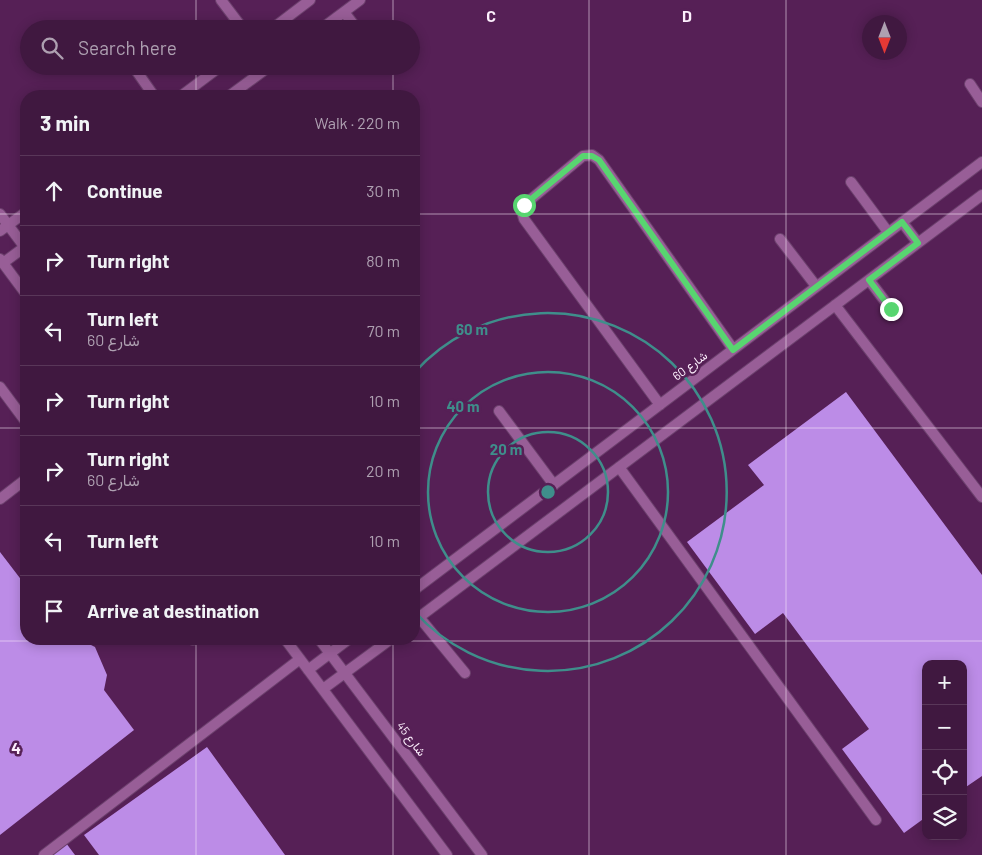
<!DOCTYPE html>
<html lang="en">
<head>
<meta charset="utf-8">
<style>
  body { margin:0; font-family:Barlow,Vazirmatn,sans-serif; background:#472147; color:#f1f3f6 }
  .controls { position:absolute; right:15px; bottom:15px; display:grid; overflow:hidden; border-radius:10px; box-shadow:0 2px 12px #0003 }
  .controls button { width:45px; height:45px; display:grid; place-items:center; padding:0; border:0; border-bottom:1px solid #593759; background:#401840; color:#f1f3f6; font:25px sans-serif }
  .compass { position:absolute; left:862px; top:15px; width:45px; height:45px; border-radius:50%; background:#401840; box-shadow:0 2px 12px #0003; rotate:180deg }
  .stop { position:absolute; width:15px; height:15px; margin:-11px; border:4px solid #58d570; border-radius:50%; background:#fff }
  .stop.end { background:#58d570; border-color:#fff; box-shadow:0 1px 5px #0008 }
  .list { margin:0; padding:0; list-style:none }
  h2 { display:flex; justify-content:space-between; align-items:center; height:65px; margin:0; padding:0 20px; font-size:21px }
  h2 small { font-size:16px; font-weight:400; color:#aea0b1 }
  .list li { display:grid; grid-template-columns:32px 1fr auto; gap:15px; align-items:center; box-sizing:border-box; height:70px; padding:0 20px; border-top:1px solid #593759 }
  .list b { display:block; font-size:19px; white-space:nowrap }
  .list p { margin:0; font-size:16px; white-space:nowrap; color:#aea0b1 }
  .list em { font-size:16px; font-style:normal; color:#aea0b1 }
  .icon { flex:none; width:28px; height:28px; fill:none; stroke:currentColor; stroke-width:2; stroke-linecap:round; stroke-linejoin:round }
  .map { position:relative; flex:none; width:982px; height:855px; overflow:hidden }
  .search { position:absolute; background:#401840; box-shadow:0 2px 12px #0003; left:20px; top:20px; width:400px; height:55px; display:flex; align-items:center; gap:12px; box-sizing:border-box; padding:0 18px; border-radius:28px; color:#aea0b1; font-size:19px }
  .panel { position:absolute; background:#401840; box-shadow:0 2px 12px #0003; left:20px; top:90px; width:400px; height:555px; border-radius:20px }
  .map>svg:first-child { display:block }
</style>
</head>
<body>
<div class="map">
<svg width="982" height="855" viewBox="0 0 982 855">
  <rect width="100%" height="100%" fill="#562056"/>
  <path fill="#bc8ce7" d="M846 392 982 575V776L963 789V664H926V817L904 833 842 749 869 729 783 613 755 634 687 542 764 485 748 465Z
    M0 552 26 586V639H79L95 647 107 675 104 690 134 730 0 835Z
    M207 747 285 855H99L84 835Z
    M66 843 75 855H49Z"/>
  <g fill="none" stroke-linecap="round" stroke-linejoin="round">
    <defs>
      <path id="lane" d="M221 0 243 29
        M344 12 357 29
        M272 29 310 0
        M321 29 360 0
        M133 66 154 96
        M385 66 386 68
        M970 84 982 102
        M181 96 221 66
        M229 96 270 66
        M851 182 888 232
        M0 214 26 249
        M902 222 918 243
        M0 231 26 212
        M780 239 816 286
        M0 259 26 294
        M3 263 26 246
        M869 280 891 309
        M835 305 982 497
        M0 387 26 422
        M660 405 524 219 522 212 524 205 583 156 592 155 599 160 733 349
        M499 411 554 485
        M619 467 876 820
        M0 499 26 479
        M414 590 982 162
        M419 617 465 673
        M414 621 982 195
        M285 639 447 855
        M319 639 482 855
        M193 640 194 639
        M308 670 349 639
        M323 689 391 639
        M44 855 300 659"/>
    </defs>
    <use href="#lane" stroke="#6c406d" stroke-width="12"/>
    <use href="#lane" stroke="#985e97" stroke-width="10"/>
  </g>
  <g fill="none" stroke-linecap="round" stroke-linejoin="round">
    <path stroke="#58d570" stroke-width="6" d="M524 205 583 156H592L599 160 733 350 902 222 918 243 869 280 891 309"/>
  </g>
  <path fill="none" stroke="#fdf0fd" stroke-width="1" stroke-opacity="0.55" d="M196 0V29M393 0V29M589 0V855M786 0V855M196 66V96M393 66V96M0 214H26M414 214H982M0 428H26M414 428H982M196 639V855M393 639V855M0 641H982"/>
  <g fill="none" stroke="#3f8e8b" stroke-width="2.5">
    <circle cx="548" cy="492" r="60"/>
    <circle cx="548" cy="492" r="120"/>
    <path d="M414 373A179 179 0 1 1 414 611"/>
  </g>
  <g text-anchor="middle" stroke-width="5" stroke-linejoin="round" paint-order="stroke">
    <g font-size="12" fill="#fdf0fd" stroke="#562056">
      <text transform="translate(690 366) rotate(-37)" y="4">شارع 60</text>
      <text transform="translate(411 739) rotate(53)" y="4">شارع 45</text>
    </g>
  </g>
  <g font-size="16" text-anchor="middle" font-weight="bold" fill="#fdf0fd" stroke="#562056" stroke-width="5" stroke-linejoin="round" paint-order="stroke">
    <text x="491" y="22">C</text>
    <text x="687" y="22">D</text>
    <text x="16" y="754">4</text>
  </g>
  <circle cx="548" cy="492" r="8" fill="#3f8e8b" stroke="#562056" stroke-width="2.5"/>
  <g font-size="15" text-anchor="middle" font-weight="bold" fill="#3f8e8b" stroke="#562056" stroke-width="5" stroke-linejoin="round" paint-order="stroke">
    <text x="472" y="335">60 m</text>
    <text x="463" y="412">40 m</text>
    <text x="506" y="455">20 m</text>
  </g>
</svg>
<div class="controls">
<button>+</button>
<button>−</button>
<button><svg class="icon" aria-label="locate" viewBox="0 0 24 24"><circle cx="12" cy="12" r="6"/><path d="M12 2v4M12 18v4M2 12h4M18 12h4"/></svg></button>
<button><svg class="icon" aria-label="layers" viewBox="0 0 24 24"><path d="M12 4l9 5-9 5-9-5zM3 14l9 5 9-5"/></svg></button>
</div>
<svg class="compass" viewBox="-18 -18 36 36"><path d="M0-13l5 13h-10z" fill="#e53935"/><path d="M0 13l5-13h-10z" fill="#aea0b1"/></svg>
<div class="stop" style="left:524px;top:205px"></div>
<div class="stop end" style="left:891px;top:309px"></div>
<div class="search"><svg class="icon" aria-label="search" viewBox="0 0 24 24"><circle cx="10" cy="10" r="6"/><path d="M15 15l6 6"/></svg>Search here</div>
<section class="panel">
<h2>3 min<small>Walk · 220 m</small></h2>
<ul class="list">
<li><svg class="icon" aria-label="ahead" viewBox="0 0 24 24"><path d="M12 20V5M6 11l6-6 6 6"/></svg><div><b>Continue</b></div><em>30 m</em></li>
<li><svg class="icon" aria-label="right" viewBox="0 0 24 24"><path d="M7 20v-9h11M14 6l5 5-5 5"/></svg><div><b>Turn right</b></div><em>80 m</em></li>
<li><svg class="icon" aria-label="left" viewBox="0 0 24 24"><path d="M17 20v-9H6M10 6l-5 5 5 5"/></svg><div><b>Turn left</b><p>شارع 60</p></div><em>70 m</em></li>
<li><svg class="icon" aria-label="right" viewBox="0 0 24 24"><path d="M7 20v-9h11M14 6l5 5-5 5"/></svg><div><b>Turn right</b></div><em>10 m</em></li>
<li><svg class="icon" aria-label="right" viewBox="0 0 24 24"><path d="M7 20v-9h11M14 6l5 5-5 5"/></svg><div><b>Turn right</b><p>شارع 60</p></div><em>20 m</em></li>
<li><svg class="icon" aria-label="left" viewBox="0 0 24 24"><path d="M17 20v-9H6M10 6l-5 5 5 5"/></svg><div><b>Turn left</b></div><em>10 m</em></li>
<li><svg class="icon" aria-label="arrive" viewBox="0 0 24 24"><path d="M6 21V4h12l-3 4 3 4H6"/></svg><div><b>Arrive at destination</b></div></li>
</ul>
</section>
</div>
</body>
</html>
